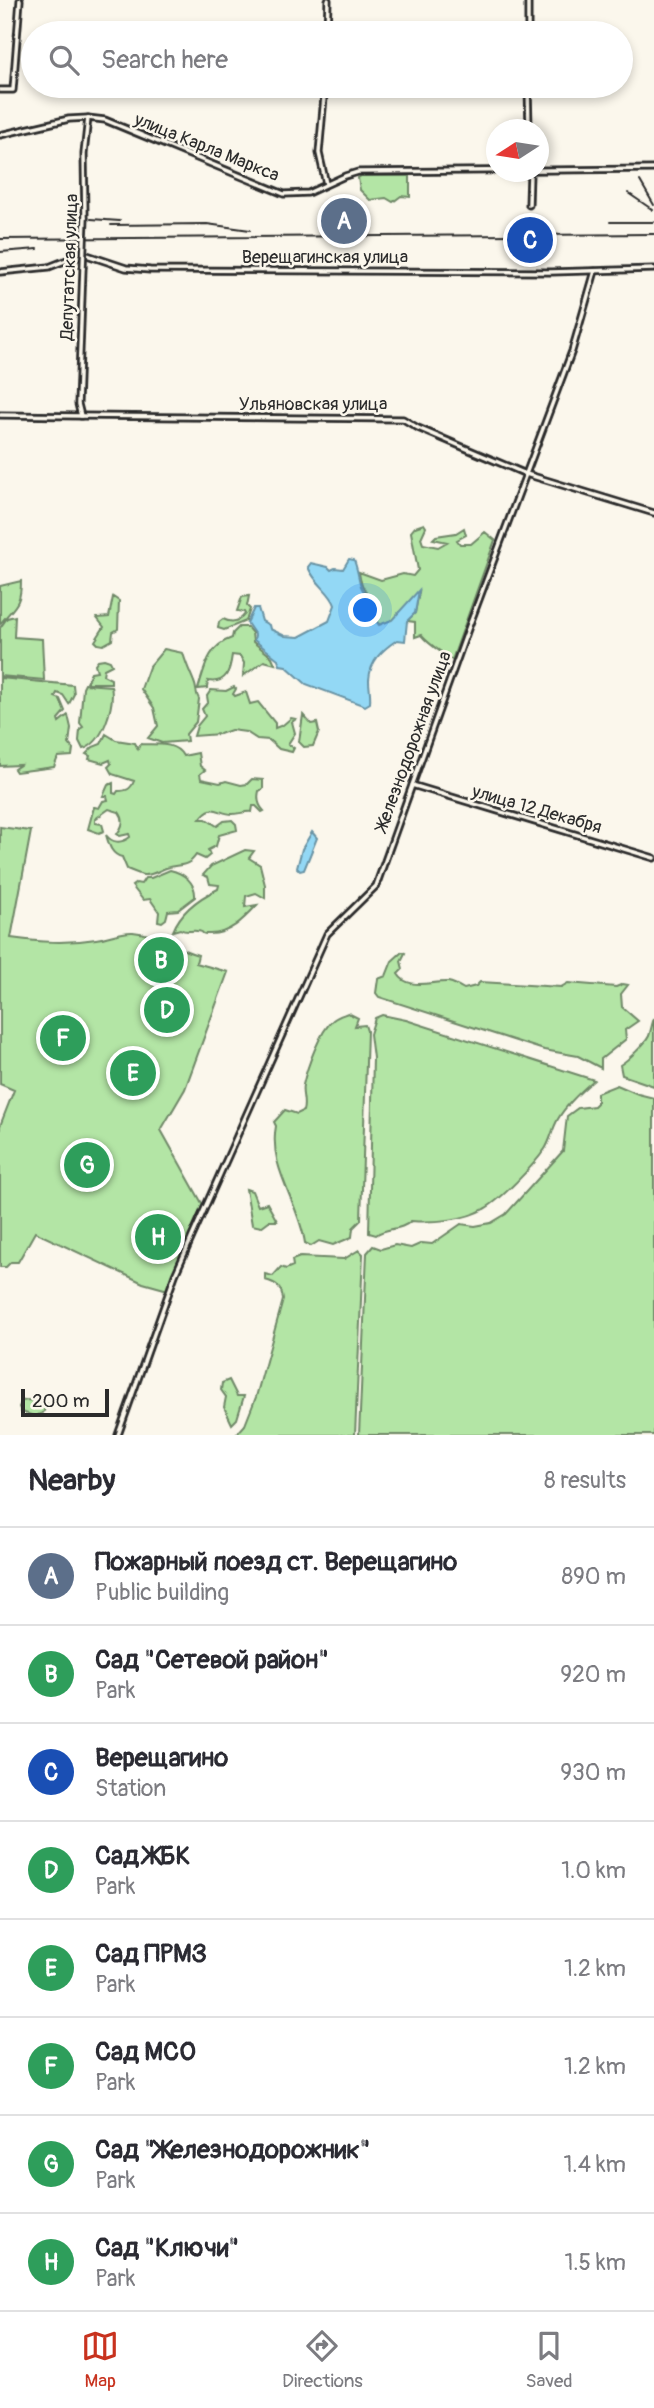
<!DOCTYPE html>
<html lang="en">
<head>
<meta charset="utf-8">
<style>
  body { margin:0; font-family:Pangolin,sans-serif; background:#f7f7f7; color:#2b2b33 }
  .compass { position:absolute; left:486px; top:119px; width:63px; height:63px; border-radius:50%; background:#fff; box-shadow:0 4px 10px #0003; rotate:258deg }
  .scale { position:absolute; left:21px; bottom:18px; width:88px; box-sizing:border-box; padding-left:7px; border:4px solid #2b2b2b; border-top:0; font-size:19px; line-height:24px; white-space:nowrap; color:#2b2b2b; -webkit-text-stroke:5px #fbf7ec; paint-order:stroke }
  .you { position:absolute; left:366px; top:611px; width:24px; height:24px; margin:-18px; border:5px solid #fff; border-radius:50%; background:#1a73e8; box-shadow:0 0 0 10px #1a73e833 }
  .badge { display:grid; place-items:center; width:46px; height:46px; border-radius:50%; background:#c8321e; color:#fff; font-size:23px; font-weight:700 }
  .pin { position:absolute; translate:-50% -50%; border:4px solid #fff; box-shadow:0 2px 7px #0006 }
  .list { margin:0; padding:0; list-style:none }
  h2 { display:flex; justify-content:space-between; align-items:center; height:91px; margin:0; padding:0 28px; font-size:30px }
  h2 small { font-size:23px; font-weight:400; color:#7c7c81 }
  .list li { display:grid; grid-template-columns:46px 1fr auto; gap:21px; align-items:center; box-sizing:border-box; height:98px; padding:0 28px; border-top:2px solid #e1e1e2 }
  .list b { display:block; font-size:26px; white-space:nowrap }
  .list p { margin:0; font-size:23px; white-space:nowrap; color:#7c7c81 }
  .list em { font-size:23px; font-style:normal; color:#7c7c81 }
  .icon { flex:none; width:38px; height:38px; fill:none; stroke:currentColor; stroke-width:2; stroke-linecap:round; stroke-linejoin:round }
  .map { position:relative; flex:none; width:654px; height:1435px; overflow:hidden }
  .search { position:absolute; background:#fff; box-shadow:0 4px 10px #0003; left:21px; right:21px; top:21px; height:77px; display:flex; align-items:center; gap:18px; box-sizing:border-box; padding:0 24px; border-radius:38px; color:#7c7c81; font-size:26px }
  .sheet { height:875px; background:#fff }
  nav { display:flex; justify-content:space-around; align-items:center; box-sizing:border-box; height:98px; border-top:2px solid #e1e1e2; background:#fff; font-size:19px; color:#7c7c81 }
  nav a { display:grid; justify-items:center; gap:4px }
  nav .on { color:#c8321e }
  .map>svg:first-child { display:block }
</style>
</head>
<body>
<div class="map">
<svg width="654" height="1435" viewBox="0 0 654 1435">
  <rect width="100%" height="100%" fill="#fbf7ec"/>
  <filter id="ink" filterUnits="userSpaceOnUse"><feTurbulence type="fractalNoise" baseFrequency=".0143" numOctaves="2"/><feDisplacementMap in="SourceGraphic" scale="14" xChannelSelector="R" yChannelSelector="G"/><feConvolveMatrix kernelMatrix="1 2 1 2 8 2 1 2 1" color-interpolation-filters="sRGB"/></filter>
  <g filter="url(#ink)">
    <path fill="#b3e5a5" stroke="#6f8868" stroke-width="2" d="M361 176H410V197L401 196 393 202 386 198 370 200 360 190 358 178Z
      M424 524 426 527 421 538 423 544 438 547 447 542 433 539 436 536 456 533 464 528 466 535 457 540 460 544H471L485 532 495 540 452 660C441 651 430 646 421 635L415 637V622L407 621 415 613 419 592 392 620 380 625 376 621C376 598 361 594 359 572L381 580 403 574 413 576 418 570 411 532 415 527Z
      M21 581C21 606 14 606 0 624V586Z
      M249 596 247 606 250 609 246 621 224 630 218 628 219 622 223 619C231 623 239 622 245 614L244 612 237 611 242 597Z
      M113 597 119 601 118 629 113 632 112 640 103 645 98 644 95 641 104 627 97 618 109 617Z
      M15 616 14 637 42 639 44 680 0 676V628L7 618Z
      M239 627H247L252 633 253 642 272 657 275 664 264 661 243 676 244 663 240 656 232 655C230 670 227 684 208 681L207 688 198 689C205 667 208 646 232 638L233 633Z
      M164 649 183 653C186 664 190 672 194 682 197 688 195 693 199 699L196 722 186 734 187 741 162 743 148 738 158 726 154 708 141 689 149 667Z
      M104 659 110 661 112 665 104 669 103 675 111 679V683H86L91 672 97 671 95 664 98 660Z
      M0 678 73 685 74 694 69 704 63 695 57 693 55 697 60 699 65 711 58 719 59 722 68 715 71 728 69 744 73 749 72 756 58 757 54 767 16 772 14 769 20 765 0 766Z
      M85 684 111 686C115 705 103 744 83 749L79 741 80 729 83 727 80 723 83 688Z
      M234 687 236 689 233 694 235 696 246 692 250 704 258 702 275 723V728L283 725 291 718 296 719 292 722 295 733 288 744 294 748 292 752 279 749 269 740 257 739 246 732 231 730 220 734 194 736 197 726 205 716 202 709 208 702 207 696 211 690 226 691Z
      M303 715 311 724 317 723 319 732 313 746 304 747 299 742Z
      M106 734 116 740 135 743 138 749 140 744C155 745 175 741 183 756L198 753 200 766 205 770 200 774 201 779 220 783 226 781 241 785 247 784 252 779 263 780V789L259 791C257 799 258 805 264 811L262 812 256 806H253L252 812C245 811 240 814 233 814 218 814 213 801 200 819H206L217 826 224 821 232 820 236 824 237 830 219 835 216 846 208 850 210 855 205 859 196 855C188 868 177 864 166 868 158 871 151 876 143 875 138 874 132 871 127 869L122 857C111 855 109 844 106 835 112 843 121 844 130 837L129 834 120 836 117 834C123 826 125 820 119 812L109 809 95 819V823L102 824 104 831 99 833 88 829 94 807 99 808 103 801 108 800 107 796H103L108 785 113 783V793L116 794 118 791C127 791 131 789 134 781L112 774 108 767 111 764 110 760 103 763 89 759 90 756 86 754 93 747 101 744Z
      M0 827 31 831 11 938C40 942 66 944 96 939 108 938 121 931 133 932 157 934 176 949 198 955L196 963 228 972 185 1089 161 1130 203 1205 168 1290 143 1283 35 1232 18 1262H11L6 1267H0V1126L14 1090 0 1084Z
      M245 850 254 851 249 858 260 865 265 885V898L256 893 246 896 245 907 257 905C244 919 229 935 208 934 198 934 207 932 197 931 190 930 187 933 180 929L173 931C181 911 199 898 218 889L219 885 210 884 208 877 203 875 211 866Z
      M170 870C184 873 196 883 195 897L178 910 168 911 166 919 162 922 158 921 159 912 150 899 143 900 132 886 136 883 141 884 145 878H151Z
      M402 952 405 953 401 961 403 969 398 974C408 991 432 981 448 982 454 983 459 986 464 989L476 986 480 982 561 987 568 983 616 987 623 984 628 985 621 994 622 1007 638 1021 625 1030 626 1039 601 1059V1068L578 1056 544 1050 379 997 376 993 378 979 386 976 392 961Z
      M348 1013 358 1018 355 1026 365 1025 367 1031 361 1220 353 1228 352 1237 333 1245 319 1241 311 1246 305 1243C299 1202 268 1168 276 1126L274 1122 285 1110 297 1114 303 1111C306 1101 301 1094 303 1085 307 1067 320 1031 333 1020 338 1016 343 1015 348 1013Z
      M382 1015 406 1020 594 1080C581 1091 566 1105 558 1119 552 1129 551 1140 545 1149 534 1165 501 1200 484 1209 465 1220 433 1223 411 1221 401 1231 387 1227 376 1235L369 1233 373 1058 370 1034 375 1018Z
      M654 1018V1086L622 1075 620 1065C628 1060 645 1044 649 1036 651 1030 652 1024 654 1018Z
      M617 1085 638 1094 654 1098V1435H359L367 1253 373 1246 381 1249 395 1245 411 1248 422 1243 432 1244 461 1224 475 1226 491 1223 506 1214 563 1151 567 1116 578 1108 594 1106 597 1103V1093Z
      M246 1189 252 1191 258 1206 267 1203 277 1221H269L261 1227 252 1225Z
      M359 1250 363 1254 355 1435H236L245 1425 256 1397 283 1300C282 1287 277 1283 265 1280V1274L273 1276 281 1267 286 1269 293 1266 292 1260 300 1257 344 1259Z
      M229 1380 237 1396H244L237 1419 232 1424 224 1407 226 1397 221 1390 222 1383Z
      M28 1400 47 1404 43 1413 35 1416 21 1412 19 1407 22 1401Z"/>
    <path fill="#93d8f5" stroke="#6993a4" stroke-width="2" d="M349 559 354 560C357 568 358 575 360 583 364 599 376 598 376 621L379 625 392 620 419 590 415 613 407 621 405 641 397 640C382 650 370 661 369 680 369 689 371 694 370 703L365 706 306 684 286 666 280 665 278 659 254 640 255 635 247 623 254 608H258L262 621 269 625 270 629 285 636 299 637 329 621 335 605C331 592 315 584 308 567L311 563 328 567 331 570 335 568 343 569Z
      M312 832 317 838 304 870 300 871 297 868 302 849Z"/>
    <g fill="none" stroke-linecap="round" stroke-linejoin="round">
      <defs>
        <path id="tertiary" d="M528 0V33
          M327 33 328 0
          M325 86 319 153 326 184
          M528 86 529 130
          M0 90H13L20 0
          M0 135 69 119 88 118
          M529 205 530 172
          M81 416 403 419 418 428 526 474 654 513
          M412 785 654 858
          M118 1435 175 1275 327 934 376 886 468 629 572 351 595 271"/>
        <path id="secondary" d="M85 217 84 154 88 118 105 120 284 194 308 193 345 176 358 172 654 169
          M0 272 49 267 72 258 87 255 126 268 150 270 551 272 654 269
          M0 415 81 416 78 404 83 268"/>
      </defs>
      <use href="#tertiary" stroke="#2b2b2b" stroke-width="9"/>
      <use href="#secondary" stroke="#2b2b2b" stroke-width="9"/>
      <use href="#tertiary" stroke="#fbf7ec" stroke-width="3.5"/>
      <use href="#secondary" stroke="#fbf7ec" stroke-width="3.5"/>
      <path stroke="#2b2b2b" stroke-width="2" d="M640 181 654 205
        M628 193 653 210
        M91 219 120 221
        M610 222H654
        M111 225 207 224 250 230
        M0 239 654 234
        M0 252 38 249"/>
      <defs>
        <path id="secondary-bridge" d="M83 268 85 217"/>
      </defs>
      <use href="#secondary-bridge" stroke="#2b2b2b" stroke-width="9" stroke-linecap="butt"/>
      <use href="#secondary-bridge" stroke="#fbf7ec" stroke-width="3.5"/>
    </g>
  </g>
  <g text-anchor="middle" stroke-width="5" stroke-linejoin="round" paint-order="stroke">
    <g font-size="18" fill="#2b2b2b" stroke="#fbf7ec">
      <text transform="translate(207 147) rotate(22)" y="6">улица Карла Маркса</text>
      <text x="325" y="263">Верещагинская улица</text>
      <text transform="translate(69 267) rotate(-88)" y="6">Депутатская улица</text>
      <text x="313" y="410">Ульяновская улица</text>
      <text transform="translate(413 741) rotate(-70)" y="6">Железнодорожная улица</text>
      <text transform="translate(537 809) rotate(16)" y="6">улица 12 Декабря</text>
    </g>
  </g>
</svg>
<svg class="compass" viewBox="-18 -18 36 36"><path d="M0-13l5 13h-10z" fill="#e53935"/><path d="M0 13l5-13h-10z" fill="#7c7c81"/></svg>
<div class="scale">200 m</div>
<div class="you"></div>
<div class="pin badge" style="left:344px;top:221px;background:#5c6f8a">A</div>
<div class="pin badge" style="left:161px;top:960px;background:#2e9e5b">B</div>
<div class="pin badge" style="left:530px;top:240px;background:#1a4fb4">C</div>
<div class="pin badge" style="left:167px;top:1010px;background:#2e9e5b">D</div>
<div class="pin badge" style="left:133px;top:1073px;background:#2e9e5b">E</div>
<div class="pin badge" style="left:63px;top:1038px;background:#2e9e5b">F</div>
<div class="pin badge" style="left:87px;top:1165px;background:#2e9e5b">G</div>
<div class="pin badge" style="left:158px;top:1237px;background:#2e9e5b">H</div>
<div class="search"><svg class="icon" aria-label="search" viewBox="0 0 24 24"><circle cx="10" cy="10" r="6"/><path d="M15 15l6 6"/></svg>Search here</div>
</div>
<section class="sheet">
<h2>Nearby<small>8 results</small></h2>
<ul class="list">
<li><span class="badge" style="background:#5c6f8a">A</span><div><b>Пожарный поезд ст. Верещагино</b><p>Public building</p></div><em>890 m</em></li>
<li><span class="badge" style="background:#2e9e5b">B</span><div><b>Сад &quot;Сетевой район&quot;</b><p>Park</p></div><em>920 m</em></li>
<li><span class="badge" style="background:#1a4fb4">C</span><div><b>Верещагино</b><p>Station</p></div><em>930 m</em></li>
<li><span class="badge" style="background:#2e9e5b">D</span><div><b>Сад ЖБК</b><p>Park</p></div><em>1.0 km</em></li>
<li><span class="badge" style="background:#2e9e5b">E</span><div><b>Сад ПРМЗ</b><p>Park</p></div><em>1.2 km</em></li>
<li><span class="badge" style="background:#2e9e5b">F</span><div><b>Сад МСО</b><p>Park</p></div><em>1.2 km</em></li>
<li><span class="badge" style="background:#2e9e5b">G</span><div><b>Сад &quot;Железнодорожник&quot;</b><p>Park</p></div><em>1.4 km</em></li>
<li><span class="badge" style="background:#2e9e5b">H</span><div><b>Сад &quot;Ключи&quot;</b><p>Park</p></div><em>1.5 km</em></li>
</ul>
</section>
<nav>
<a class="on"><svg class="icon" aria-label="map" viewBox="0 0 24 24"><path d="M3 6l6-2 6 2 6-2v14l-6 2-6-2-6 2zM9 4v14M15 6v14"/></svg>Map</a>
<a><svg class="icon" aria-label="directions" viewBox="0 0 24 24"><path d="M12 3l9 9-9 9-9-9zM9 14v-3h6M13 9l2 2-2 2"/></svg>Directions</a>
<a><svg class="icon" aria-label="saved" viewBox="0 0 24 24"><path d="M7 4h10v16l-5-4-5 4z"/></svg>Saved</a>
</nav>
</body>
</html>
